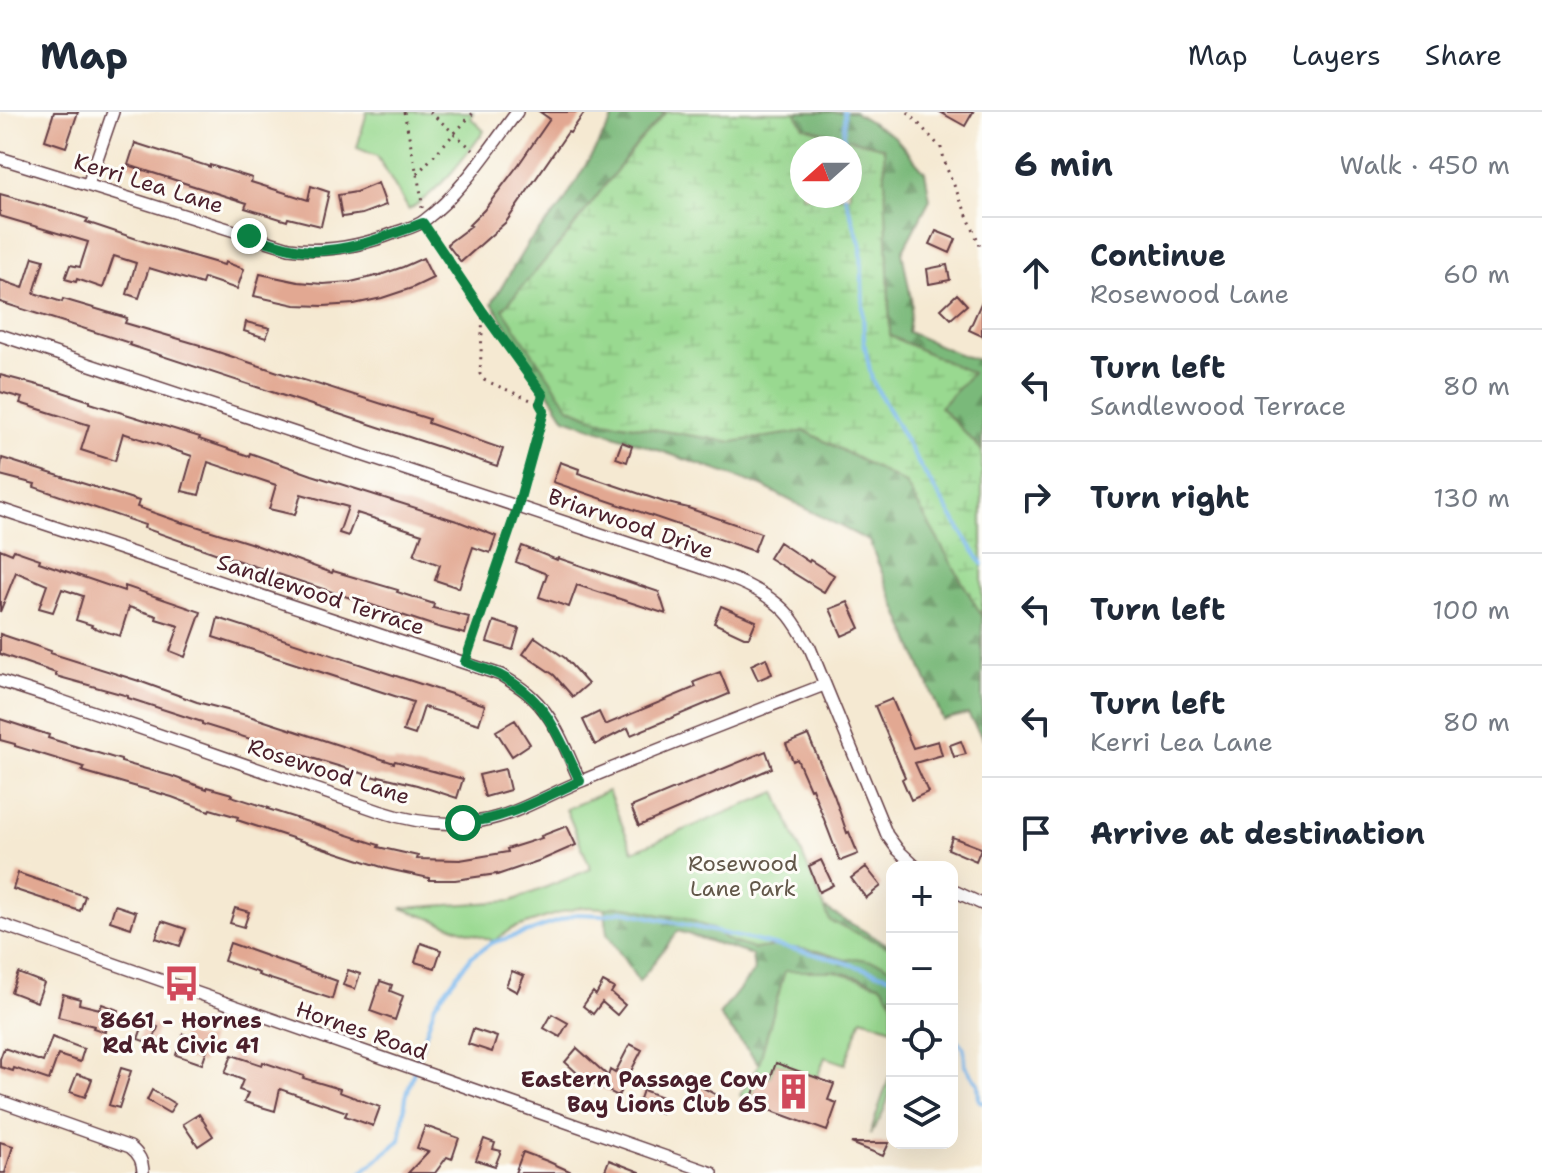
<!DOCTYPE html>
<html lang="en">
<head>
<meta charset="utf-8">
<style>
  body { margin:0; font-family:"Shantell Sans",sans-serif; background:#f2f2f3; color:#1f2937 }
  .controls { position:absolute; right:24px; bottom:24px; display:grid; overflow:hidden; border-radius:16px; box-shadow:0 8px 32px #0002 }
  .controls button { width:72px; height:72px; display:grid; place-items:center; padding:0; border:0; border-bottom:2px solid #e0e1e3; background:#fff; color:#1f2937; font:40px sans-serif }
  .compass { position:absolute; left:790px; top:24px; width:72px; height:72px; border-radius:50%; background:#fff; box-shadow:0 8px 32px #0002; rotate:249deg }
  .stop { position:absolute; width:24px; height:24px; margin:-18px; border:6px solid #0b8043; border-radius:50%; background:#fff }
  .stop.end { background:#0b8043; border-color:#fff; box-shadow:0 2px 8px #0008 }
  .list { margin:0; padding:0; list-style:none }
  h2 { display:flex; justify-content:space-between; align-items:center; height:104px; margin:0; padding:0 32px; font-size:34px }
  h2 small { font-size:26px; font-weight:400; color:#747a83 }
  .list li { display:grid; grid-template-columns:52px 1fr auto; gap:24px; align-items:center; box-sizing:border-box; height:112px; padding:0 32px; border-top:2px solid #e0e1e3 }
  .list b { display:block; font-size:30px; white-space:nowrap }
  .list p { margin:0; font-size:26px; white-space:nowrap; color:#747a83 }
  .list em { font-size:26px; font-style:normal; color:#747a83 }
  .icon { flex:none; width:44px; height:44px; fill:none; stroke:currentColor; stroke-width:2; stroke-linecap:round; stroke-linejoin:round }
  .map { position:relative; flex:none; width:982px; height:1061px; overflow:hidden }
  header { display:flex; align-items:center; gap:48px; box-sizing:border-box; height:112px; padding:0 40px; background:#fff; border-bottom:2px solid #e0e1e3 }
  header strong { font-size:38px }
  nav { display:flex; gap:44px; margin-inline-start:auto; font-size:28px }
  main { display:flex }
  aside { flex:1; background:#fff }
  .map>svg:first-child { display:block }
</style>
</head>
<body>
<header>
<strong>Map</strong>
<nav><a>Map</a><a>Layers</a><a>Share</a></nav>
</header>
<main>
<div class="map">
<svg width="982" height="1061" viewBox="0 0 982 1061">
  <defs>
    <pattern id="forest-firs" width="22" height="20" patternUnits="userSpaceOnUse" patternTransform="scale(2)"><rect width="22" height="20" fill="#7ab97a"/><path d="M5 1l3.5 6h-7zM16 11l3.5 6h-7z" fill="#669664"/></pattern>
    <pattern id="wetland-marsh" width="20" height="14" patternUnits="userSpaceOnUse" patternTransform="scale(2)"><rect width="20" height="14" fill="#99d990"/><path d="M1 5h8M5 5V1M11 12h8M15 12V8" fill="none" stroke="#85ba7c"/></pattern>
  </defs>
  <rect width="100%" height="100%" fill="#fdfcf7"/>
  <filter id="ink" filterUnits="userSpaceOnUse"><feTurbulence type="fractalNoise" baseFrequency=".0125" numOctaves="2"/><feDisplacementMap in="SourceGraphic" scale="16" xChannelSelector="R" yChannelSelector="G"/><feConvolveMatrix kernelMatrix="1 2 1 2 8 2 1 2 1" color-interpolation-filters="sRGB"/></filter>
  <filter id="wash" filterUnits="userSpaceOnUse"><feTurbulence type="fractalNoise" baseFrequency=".006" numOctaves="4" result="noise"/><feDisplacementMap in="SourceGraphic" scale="32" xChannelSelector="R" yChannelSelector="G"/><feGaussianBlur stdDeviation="1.8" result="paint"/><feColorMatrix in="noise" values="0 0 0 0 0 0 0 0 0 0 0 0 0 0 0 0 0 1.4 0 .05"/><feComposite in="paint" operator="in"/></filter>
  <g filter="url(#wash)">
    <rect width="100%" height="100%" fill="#f5e9d2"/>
    <path fill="url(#forest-firs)" stroke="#626c52" stroke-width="2" d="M617 0H666L637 32 568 122 569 295 599 308 731 330 806 319 906 372 982 504V626L968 602 943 608 869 429 762 374 565 306 492 191 528 131 561 95Z
      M795 0H854L895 25 925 60 930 87 902 140 912 192 908 220 963 244 982 248V339L940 295 971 261 890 224 884 36 804 15Z
      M776 680 824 796 892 835V889L882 873 862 866 834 859H785L759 952 719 903 754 859 752 843 678 819 639 870 607 822 605 795 717 711Z"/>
    <path fill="url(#wetland-marsh)" stroke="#727c5e" stroke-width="2" fill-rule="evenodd" d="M666 0H795L804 15 884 36 890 224 972 261 940 295 982 339V504L906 372 806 319 731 330 599 308 569 295 503 197 568 122 637 32ZM802 36H850V84H802Z"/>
    <path fill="#99d990" stroke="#727c5e" stroke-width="2" d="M367 0H473L471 6 484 19C461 50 442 76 409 98L377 44 357 36Z
      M608 679 633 739 776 680 830 809 892 837V857L882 851 872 849 856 846 846 848 817 839 778 834 753 837 727 828 715 818 684 805 661 803 634 796 616 794 609 796 583 795 565 799 511 817 494 829 401 796 512 789 591 757 566 697Z
      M785 859H834L882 873 892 889V916L862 906 845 952 825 945 817 966 776 951 770 967 760 963 750 991 740 983 759 952Z
      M892 957C892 982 885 1002 870 1022Z"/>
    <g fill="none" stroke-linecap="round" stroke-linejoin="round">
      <path stroke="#7bb9ef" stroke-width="4" d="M844 0C845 10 842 29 846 36
        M850 46 854 54V62L850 67
        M845 84 861 134 864 231 872 268 920 354 982 452
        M952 922 964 936 965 954 978 972 979 988 982 990
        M361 1061 400 1028 406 985 435 892 471 845 491 831 531 819 576 802 603 803 623 799 823 844 892 865"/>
    </g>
    <g id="blocks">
      <path fill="#e2a892" d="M54 0H78L66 35 45 28Z
        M540 0H585L570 21 568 20 506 110 461 150 447 132 471 114 469 113 484 98 519 52 550 7Z
        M940 0H973L965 14Z
        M135 31 210 55V53L252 66 251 70 308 88 311 74 329 80 321 114 288 106 287 109 245 96 247 91 128 53Z
        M378 71 386 93 362 102 342 105 338 83 356 80Z
        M0 82 67 100 88 107 86 110 158 134 224 153 225 150 244 157 237 177 204 166 202 172 149 156 139 186 127 182 136 151 114 144 103 176 77 167 76 170 65 167 70 153 80 155 88 130 0 104Z
        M936 119 956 127 950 141 930 132Z
        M33 145 44 148 34 181 62 190 63 187 127 206 125 211 200 233V234L284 262 323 274V273L429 307 428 311 503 337 497 354 129 233 130 231 0 190V168L23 176Z
        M423 146 433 166 412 176 382 186 354 192 324 194 295 193 254 184 260 162 298 170 323 172 351 170 380 163 403 155Z
        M947 153 950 168 929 172 927 157Z
        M957 182 967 193 951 207 941 197Z
        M982 189V224L969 218Z
        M246 210 270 216 266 226 244 219Z
        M0 263 53 277 90 289V291L200 325 199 327 249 344 250 341 312 363 460 410 496 424 490 441 473 435 459 476 435 468 440 453 414 443 422 422 357 401 348 424 339 421 348 395 301 382 295 403 269 397 276 373 208 350 199 383 182 379 192 344 123 321 115 349 81 338 89 313 20 291 22 286 0 280Z
        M622 330 632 334 627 350 616 346Z
        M2 346 139 389 137 395 183 411V410L250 431 332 461 333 459 398 478 397 480 434 492 433 496 469 505 465 522 438 515 215 441 144 416 145 413 34 375 35 372 0 363Z
        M560 350 579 357 578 361 664 390 688 396 761 421 754 439 553 370Z
        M779 430 809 450 810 448 834 463 824 480 769 446Z
        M522 434 557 448 558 446 659 480 666 502 577 473 569 495 539 485 547 462 516 450Z
        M0 437 12 442 14 438 40 447 39 450 124 479 125 474 201 500 185 545 170 539 179 514 156 507 157 504 129 495 120 524 91 515 92 513 76 508 83 484 62 477 53 500 39 496 47 473 16 460 0 500Z
        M848 490 860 516 842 524 830 497Z
        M721 494 756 509 749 525H744L714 511Z
        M218 506 485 593 479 612 424 595 415 623 403 619 413 590 213 525Z
        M494 509 519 517 513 538 487 530Z
        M0 522 51 539 50 541 139 569 197 590 246 603 394 651 395 649 463 667 457 686 417 673 379 664 378 666 318 648 202 612V610L128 586V584L56 564V561L0 542Z
        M535 525 565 546 588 572 573 585 554 563 523 542Z
        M766 546 772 562 758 568 751 553Z
        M720 560 729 582 631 623 628 616 595 633 583 608 599 600 605 613 696 575 694 570Z
        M892 587 913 636 938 629 942 643 915 651 928 680 911 688 902 667 905 665 875 594Z
        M0 607 49 623 48 626 121 648V650L171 664 207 677V675L232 682 231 684 269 696 268 697 379 733 378 735 418 744 417 747 460 748 508 740 507 737 542 726 541 724 567 714 576 733 544 747 497 763V762L455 768H429V766L388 757 237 708 238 705 210 697 209 699 172 685 82 659 84 655 15 634V632L0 628Z
        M515 608 530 632 512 644 496 619Z
        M808 623 834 683 847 721 849 720 858 742 840 749 812 676 810 677 797 647 793 649 786 632Z
        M961 629 966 642 954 645 950 633Z
        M766 639 772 656 639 714 631 695Z
        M505 657 510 678 485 685 479 663Z
        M952 725 981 736 976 749 948 737Z
        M821 748 833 773 819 780 809 754Z
        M866 755 881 774 866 786 851 766Z
        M18 761 85 784 80 799 13 777Z
        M115 793 136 800 131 816 110 809Z
        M235 796 249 800 244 815 230 811Z
        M162 809 186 817 180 834 156 826Z
        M230 831 337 869 332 887 258 863 259 861 224 849Z
        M421 831 441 838 435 856 415 850Z
        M348 858 360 862 355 877 343 873Z
        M512 859 524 864 517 880 506 874Z
        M18 861 44 871 37 890 11 880Z
        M380 869 392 873 390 879 403 884 395 908 370 899Z
        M603 870 614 876 611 881 625 893 617 903 602 890 593 902 583 894 593 880 596 883Z
        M63 882 80 887 79 892 100 897 102 892 118 898 112 913 108 911 105 920 93 916 94 914 58 905Z
        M552 902 568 911 560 925 544 916Z
        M144 910 158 915 152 932 138 927Z
        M473 917 497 925 492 940 468 932Z
        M183 922 202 928 211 925 202 952 176 943Z
        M52 925 84 937 80 950 58 943 49 968 14 956 13 959 0 955V947L4 936 43 950Z
        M630 932 642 938 618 984 587 968 586 969 565 950 577 936 608 964 610 958 615 961Z
        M232 943 262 953 263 950 304 964 303 966 340 977 339 980 380 995 373 1014 345 1004 347 1000 280 977 275 999 244 990 248 981 239 978 243 968 225 961Z
        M776 951 834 972 828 988 837 991 827 1019 750 991 760 963 770 967Z
        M121 956 131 959 119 996 109 993Z
        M77 962 92 967 85 985 70 980Z
        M698 973 722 986 716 998 691 984Z
        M152 978 175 992 169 1001 147 988Z
        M643 978 667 987 661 1001 638 993Z
        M199 1002 213 1024 198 1034 183 1012Z
        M425 1014 459 1026 452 1047 447 1045 435 1061H408L428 1040 417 1036Z
        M484 1027 495 1031 493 1037 501 1039 495 1054 476 1048Z
        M0 1030 13 1034 5 1061H0Z
        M851 1031H889L883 1044Z
        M523 1040 547 1049 574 1061H515Z
        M609 1048 640 1060V1061H604Z"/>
    </g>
  </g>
  <g filter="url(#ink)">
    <use href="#blocks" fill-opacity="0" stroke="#643d44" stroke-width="2"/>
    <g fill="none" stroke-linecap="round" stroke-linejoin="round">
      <defs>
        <path id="minor" d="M0 46 289 136C326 141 362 134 397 120 406 117 418 114 425 108 461 81 490 36 517 0
          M88 73 113 0
          M0 223 700 455C731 466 762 476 785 499 796 510 802 524 810 536L887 723 898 738 916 755
          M0 397 501 563C512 570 523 576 532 585 556 607 567 641 580 669
          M0 569 56 587 379 699C412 710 446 715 481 709 517 703 550 681 584 668 663 635 744 604 824 573
          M952 778 982 792
          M0 812 712 1061
          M0 989 130 1035C139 1042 143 1049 143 1061"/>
      </defs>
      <use href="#minor" stroke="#643d44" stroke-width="14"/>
      <path stroke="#643d44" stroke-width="3" stroke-dasharray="2 6" stroke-linecap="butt" d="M404 0 421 82 422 96
        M430 0 473 38
        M908 0 941 36 947 57 982 138
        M417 62 474 0
        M428 118 483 200 480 262 484 268 540 292 544 299 521 384
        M484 200 543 283 540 292
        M469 539 514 406"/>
      <use href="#minor" stroke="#fff" stroke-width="11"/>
    </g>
  </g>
  <g fill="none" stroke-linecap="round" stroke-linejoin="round" filter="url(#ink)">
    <path stroke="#0b8043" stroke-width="10" d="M249 124C269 130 290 138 312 139 351 139 387 124 423 111L483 200 543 283 540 292 544 299 518 394 465 550C477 555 490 558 501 564 547 587 559 626 580 669 542 686 505 708 463 711"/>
  </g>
  <defs>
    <symbol id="bus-bare" viewBox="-9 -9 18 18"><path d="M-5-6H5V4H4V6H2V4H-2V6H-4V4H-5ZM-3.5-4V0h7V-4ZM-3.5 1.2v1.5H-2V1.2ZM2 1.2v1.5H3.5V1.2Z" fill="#d1495b" stroke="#fdfcf7" stroke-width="2.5" paint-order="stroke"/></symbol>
    <symbol id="building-bare" viewBox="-9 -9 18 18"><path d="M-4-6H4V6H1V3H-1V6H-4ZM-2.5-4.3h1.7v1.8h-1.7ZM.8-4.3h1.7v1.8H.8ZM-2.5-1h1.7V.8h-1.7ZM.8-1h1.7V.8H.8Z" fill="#d1495b" stroke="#fdfcf7" stroke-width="2.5" paint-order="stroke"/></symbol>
  </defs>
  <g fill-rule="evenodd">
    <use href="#bus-bare" x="156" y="846" width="51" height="51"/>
    <use href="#building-bare" x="768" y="954" width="51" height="51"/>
  </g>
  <g text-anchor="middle" stroke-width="6" stroke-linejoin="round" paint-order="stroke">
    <g font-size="22" fill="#4a1f2b" stroke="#fdfcf7">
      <text transform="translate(149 71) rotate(17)" y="8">Kerri Lea Lane</text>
      <text transform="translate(631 411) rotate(19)" y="8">Briarwood Drive</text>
      <text transform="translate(321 482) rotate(18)" y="8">Sandlewood Terrace</text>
      <text transform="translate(329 659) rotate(18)" y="8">Rosewood Lane</text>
      <text transform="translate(362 918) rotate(19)" y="8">Hornes Road</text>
    </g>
    <g font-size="22" fill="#625749" stroke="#fdfcf7">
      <text x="743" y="759">Rosewood<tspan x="743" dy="25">Lane Park</tspan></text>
    </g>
    <g font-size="22" font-weight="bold" fill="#4a1f2b" stroke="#fdfcf7">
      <text x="181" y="916">8661 - Hornes<tspan x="181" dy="25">Rd At Civic 41</tspan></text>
      <text x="767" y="975" text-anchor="end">Eastern Passage Cow<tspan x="767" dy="25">Bay Lions Club 65</tspan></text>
    </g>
  </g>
</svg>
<div class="controls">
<button>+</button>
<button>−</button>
<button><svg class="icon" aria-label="locate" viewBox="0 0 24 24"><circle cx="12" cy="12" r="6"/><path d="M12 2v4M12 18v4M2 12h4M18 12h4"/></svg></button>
<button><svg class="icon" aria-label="layers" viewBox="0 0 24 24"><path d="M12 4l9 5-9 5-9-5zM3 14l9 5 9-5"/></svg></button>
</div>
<svg class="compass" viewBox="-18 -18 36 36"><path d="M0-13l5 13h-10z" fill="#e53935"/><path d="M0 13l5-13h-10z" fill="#747a83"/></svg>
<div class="stop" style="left:463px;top:711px"></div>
<div class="stop end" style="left:249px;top:124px"></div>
</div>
<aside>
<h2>6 min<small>Walk · 450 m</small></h2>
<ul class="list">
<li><svg class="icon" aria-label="ahead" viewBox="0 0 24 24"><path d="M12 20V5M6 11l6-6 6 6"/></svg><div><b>Continue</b><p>Rosewood Lane</p></div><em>60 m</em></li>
<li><svg class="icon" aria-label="left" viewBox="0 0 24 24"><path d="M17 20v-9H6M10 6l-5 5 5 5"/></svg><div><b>Turn left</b><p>Sandlewood Terrace</p></div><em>80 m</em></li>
<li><svg class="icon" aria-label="right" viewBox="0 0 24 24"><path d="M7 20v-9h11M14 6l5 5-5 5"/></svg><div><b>Turn right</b></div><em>130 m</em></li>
<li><svg class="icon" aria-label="left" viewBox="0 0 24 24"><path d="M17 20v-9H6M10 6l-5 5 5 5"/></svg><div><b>Turn left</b></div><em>100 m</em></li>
<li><svg class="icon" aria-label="left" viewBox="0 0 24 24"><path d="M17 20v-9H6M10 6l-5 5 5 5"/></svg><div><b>Turn left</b><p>Kerri Lea Lane</p></div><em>80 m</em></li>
<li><svg class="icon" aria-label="arrive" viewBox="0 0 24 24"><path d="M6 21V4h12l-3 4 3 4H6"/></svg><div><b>Arrive at destination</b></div></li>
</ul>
</aside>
</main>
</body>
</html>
